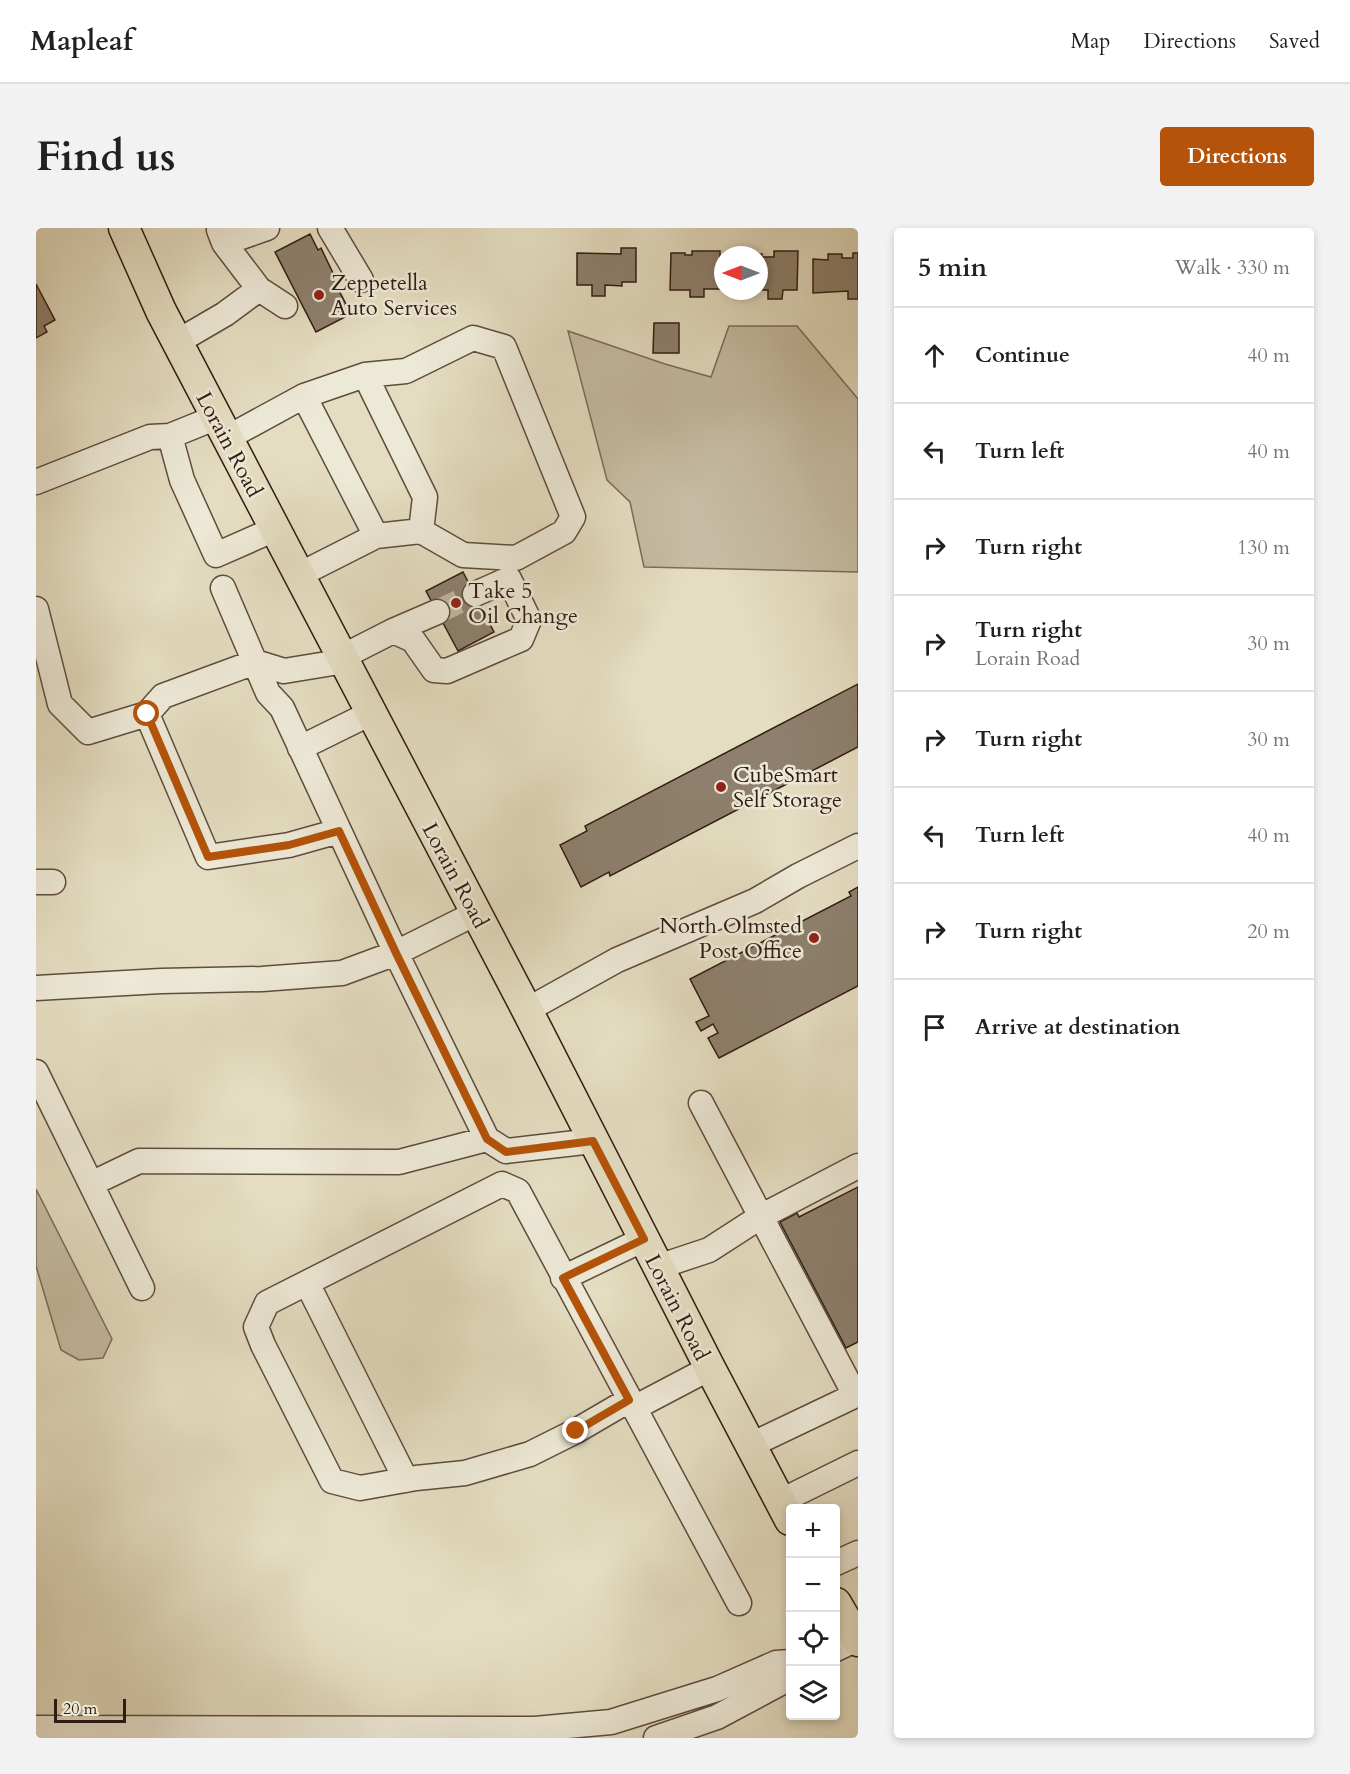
<!DOCTYPE html>
<html lang="en">
<head>
<meta charset="utf-8">
<style>
  body { margin:0; font-family:Cardo,serif; background:#f2f2f2; color:#202124 }
  .controls { position:absolute; right:18px; bottom:18px; display:grid; overflow:hidden; border-radius:6px; box-shadow:0 3px 9px #0003 }
  .controls button { width:54px; height:54px; display:grid; place-items:center; padding:0; border:0; border-bottom:2px solid #e0e0e0; background:#fff; color:#202124; font:30px sans-serif }
  .compass { position:absolute; left:678px; top:18px; width:54px; height:54px; border-radius:50%; background:#fff; box-shadow:0 3px 9px #0003; rotate:270deg }
  .scale { position:absolute; left:18px; bottom:15px; width:72px; box-sizing:border-box; padding-left:6px; border:3px solid #311b12; border-top:0; font-size:16px; line-height:21px; white-space:nowrap; color:#311b12; -webkit-text-stroke:4px #ede9d7; paint-order:stroke }
  .stop { position:absolute; width:18px; height:18px; margin:-14px; border:4px solid #b45309; border-radius:50%; background:#fff }
  .stop.end { background:#b45309; border-color:#fff; box-shadow:0 2px 6px #0008 }
  .list { margin:0; padding:0; list-style:none }
  h2 { display:flex; justify-content:space-between; align-items:center; height:78px; margin:0; padding:0 24px; font-size:26px }
  h2 small { font-size:20px; font-weight:400; color:#757577 }
  .list li { display:grid; grid-template-columns:39px 1fr auto; gap:18px; align-items:center; box-sizing:border-box; height:96px; padding:0 24px; border-top:2px solid #e0e0e0 }
  .list b { display:block; font-size:22px; white-space:nowrap }
  .list p { margin:0; font-size:20px; white-space:nowrap; color:#757577 }
  .list em { font-size:20px; font-style:normal; color:#757577 }
  .icon { flex:none; width:33px; height:33px; fill:none; stroke:currentColor; stroke-width:2; stroke-linecap:round; stroke-linejoin:round }
  .map { position:relative; flex:none; width:822px; height:1510px; overflow:hidden; border-radius:6px }
  header { display:flex; align-items:center; gap:36px; box-sizing:border-box; height:84px; padding:0 30px; background:#fff; border-bottom:2px solid #e0e0e0 }
  header strong { font-size:28px }
  nav { display:flex; gap:33px; margin-inline-start:auto; font-size:21px }
  .intro { display:flex; align-items:center; justify-content:space-between; box-sizing:border-box; height:144px; padding:0 36px }
  h1 { margin:0; font-size:42px }
  .button { padding:15px 27px; border-radius:6px; background:#b45309; color:#fff; font-size:21px; font-weight:700 }
  main { display:flex; gap:36px; padding:0 36px }
  aside { flex:1; background:#fff; border-radius:6px; box-shadow:0 3px 9px #0003 }
  .map>svg:first-child { display:block }
</style>
</head>
<body>
<header>
<strong>Mapleaf</strong>
<nav><a>Map</a><a>Directions</a><a>Saved</a></nav>
</header>
<div class="intro"><h1>Find us</h1><a class="button">Directions</a></div>
<main>
<div class="map">
<svg width="822" height="1510" viewBox="0 0 822 1510">
  <rect width="100%" height="100%" fill="#e4ddc1"/>
  <filter id="stains"><feTurbulence type="fractalNoise" baseFrequency=".00333" numOctaves="4"/><feColorMatrix values="0 0 0 0 .2 0 0 0 0 .09 0 0 0 0 .02 0 0 0 .5 -.17"/></filter>
  <radialGradient id="worn" r=".72"><stop offset=".6" stop-color="#630" stop-opacity="0"/><stop offset="1" stop-color="#630" stop-opacity=".3"/></radialGradient>
  <path fill="#c6bca3" stroke="#7c6c5a" stroke-width="1.5" d="M693 98H761L822 171V344L608 339 594 274 571 252 532 103 629 136 675 149Z
    M0 961 76 1111 67 1130 43 1132 25 1122 0 1038Z"/>
  <path fill="#8e806d" stroke="#311b12" stroke-width="1.5" d="M274 6 282 22 285 20 297 45 295 47 315 86 280 104 239 24Z
    M585 20H600V54H586V58L569 57V68H556V57H541V25L585 26Z
    M656 23H684V61H668V69H654V62H634L635 25H649V27H656Z
    M738 23H762L761 62H747L746 71H732V62H723V27H713L726 26V29H738Z
    M817 25H822V71H812V63L777 65V31L792 32V26H806V30H817Z
    M0 56 19 92 8 98 11 104 0 110Z
    M618 95H643V125H617Z
    M427 344 458 404 422 423 390 363Z
    M822 456V519L574 648 573 644 545 659 524 617 551 603 549 598Z
    M822 659V758L683 830 672 810 682 805 677 796 665 803 660 794 673 788 654 751 815 668 813 664Z
    M822 959V1114L810 1120 744 994 761 985 763 989Z"/>
  <g fill="none" stroke-linecap="round" stroke-linejoin="round">
    <path stroke="#c0b69e" stroke-width="24" stroke-dasharray="24 12" stroke-linecap="butt" d="M401 384 439 366"/>
    <defs>
      <path id="minor" d="M294 0 325 52
        M183 2 188 15 231 0
        M223 61 249 78
        M141 114 189 86 223 61 188 15
        M329 147 389 269 385 303
        M268 168 340 308
        M134 208 146 252 180 327 239 301
        M191 210 268 168 329 147 370 143 437 110 468 119 537 289 528 304 480 330 427 327 385 303 340 308 263 347
        M0 254 114 209 134 208 181 189
        M187 360 232 465 246 480 360 725 451 911
        M0 381 24 476 52 504 111 486 172 629 253 617 303 603
        M357 403 401 384
        M306 429 357 403 377 412 398 442 411 443 485 411 493 392 473 351 439 366
        M111 486 127 468 219 434 248 443 309 433
        M264 520 335 485
        M0 654H17
        M0 760 125 753 226 751 306 745 360 725 440 685
        M491 782 581 732 719 673 762 648 822 618
        M0 844 106 1060
        M665 875 819 1167
        M55 956 103 933 363 934 451 911 470 923 557 913
        M622 1039 673 1022 724 989 822 938
        M527 1050 608 1011
        M271 1055 370 1252
        M593 1172 540 1203 494 1226 429 1245 380 1250 324 1260 296 1253 227 1117 220 1099 231 1075 466 956 482 963 703 1375
        M598 1180 674 1140
        M715 1217 822 1166
        M745 1273 822 1235
        M800 1335 822 1325
        M800 1421 821 1411
        M0 1500 499 1501 575 1494 681 1461 740 1435 754 1434
        M620 1510 681 1489 754 1450"/>
      <path id="major" d="M88 0 125 83 491 782 674 1140 754 1292
        M800 1375 822 1413"/>
    </defs>
    <use href="#minor" stroke="#5e4c3e" stroke-width="27"/>
    <use href="#major" stroke="#311b12" stroke-width="33"/>
    <use href="#minor" stroke="#ede9d7" stroke-width="24"/>
    <use href="#major" stroke="#e4ddc1" stroke-width="30"/>
  </g>
  <g fill="none" stroke-linecap="round" stroke-linejoin="round">
    <path stroke="#b45309" stroke-width="8" d="M111 486 172 629 253 617 303 603 360 725 451 911 470 924 557 913 608 1011 527 1050 593 1172 540 1203"/>
  </g>
  <g fill="#8f2418" stroke="#ede9d7" stroke-width="2">
    <circle cx="283" cy="67" r="6"/>
    <circle cx="420" cy="375" r="6"/>
    <circle cx="685" cy="559" r="6"/>
    <circle cx="778" cy="710" r="6"/>
  </g>
  <g text-anchor="middle" stroke-width="5" stroke-linejoin="round" paint-order="stroke">
    <g font-size="22" fill="#311b12" stroke="#ede9d7" text-anchor="start">
      <text x="295" y="62">Zeppetella<tspan x="295" dy="25">Auto Services</tspan></text>
      <text x="432" y="370">Take 5<tspan x="432" dy="25">Oil Change</tspan></text>
      <text x="697" y="554">CubeSmart<tspan x="697" dy="25">Self Storage</tspan></text>
      <text x="766" y="705" text-anchor="end">North Olmsted<tspan x="766" dy="25">Post Office</tspan></text>
    </g>
    <g font-size="22" fill="#311b12" stroke="#ede9d7">
      <text transform="translate(194 216) rotate(62)" y="8">Lorain Road</text>
      <text transform="translate(420 647) rotate(62)" y="8">Lorain Road</text>
      <text transform="translate(642 1079) rotate(63)" y="8">Lorain Road</text>
    </g>
  </g>
  <rect width="100%" height="100%" filter="url(#stains)"/>
  <rect width="100%" height="100%" fill="url(#worn)"/>
</svg>
<div class="controls">
<button>+</button>
<button>−</button>
<button><svg class="icon" aria-label="locate" viewBox="0 0 24 24"><circle cx="12" cy="12" r="6"/><path d="M12 2v4M12 18v4M2 12h4M18 12h4"/></svg></button>
<button><svg class="icon" aria-label="layers" viewBox="0 0 24 24"><path d="M12 4l9 5-9 5-9-5zM3 14l9 5 9-5"/></svg></button>
</div>
<svg class="compass" viewBox="-18 -18 36 36"><path d="M0-13l5 13h-10z" fill="#e53935"/><path d="M0 13l5-13h-10z" fill="#757577"/></svg>
<div class="scale">20 m</div>
<div class="stop" style="left:111px;top:486px"></div>
<div class="stop end" style="left:540px;top:1203px"></div>
</div>
<aside>
<h2>5 min<small>Walk · 330 m</small></h2>
<ul class="list">
<li><svg class="icon" aria-label="ahead" viewBox="0 0 24 24"><path d="M12 20V5M6 11l6-6 6 6"/></svg><div><b>Continue</b></div><em>40 m</em></li>
<li><svg class="icon" aria-label="left" viewBox="0 0 24 24"><path d="M17 20v-9H6M10 6l-5 5 5 5"/></svg><div><b>Turn left</b></div><em>40 m</em></li>
<li><svg class="icon" aria-label="right" viewBox="0 0 24 24"><path d="M7 20v-9h11M14 6l5 5-5 5"/></svg><div><b>Turn right</b></div><em>130 m</em></li>
<li><svg class="icon" aria-label="right" viewBox="0 0 24 24"><path d="M7 20v-9h11M14 6l5 5-5 5"/></svg><div><b>Turn right</b><p>Lorain Road</p></div><em>30 m</em></li>
<li><svg class="icon" aria-label="right" viewBox="0 0 24 24"><path d="M7 20v-9h11M14 6l5 5-5 5"/></svg><div><b>Turn right</b></div><em>30 m</em></li>
<li><svg class="icon" aria-label="left" viewBox="0 0 24 24"><path d="M17 20v-9H6M10 6l-5 5 5 5"/></svg><div><b>Turn left</b></div><em>40 m</em></li>
<li><svg class="icon" aria-label="right" viewBox="0 0 24 24"><path d="M7 20v-9h11M14 6l5 5-5 5"/></svg><div><b>Turn right</b></div><em>20 m</em></li>
<li><svg class="icon" aria-label="arrive" viewBox="0 0 24 24"><path d="M6 21V4h12l-3 4 3 4H6"/></svg><div><b>Arrive at destination</b></div></li>
</ul>
</aside>
</main>
</body>
</html>
